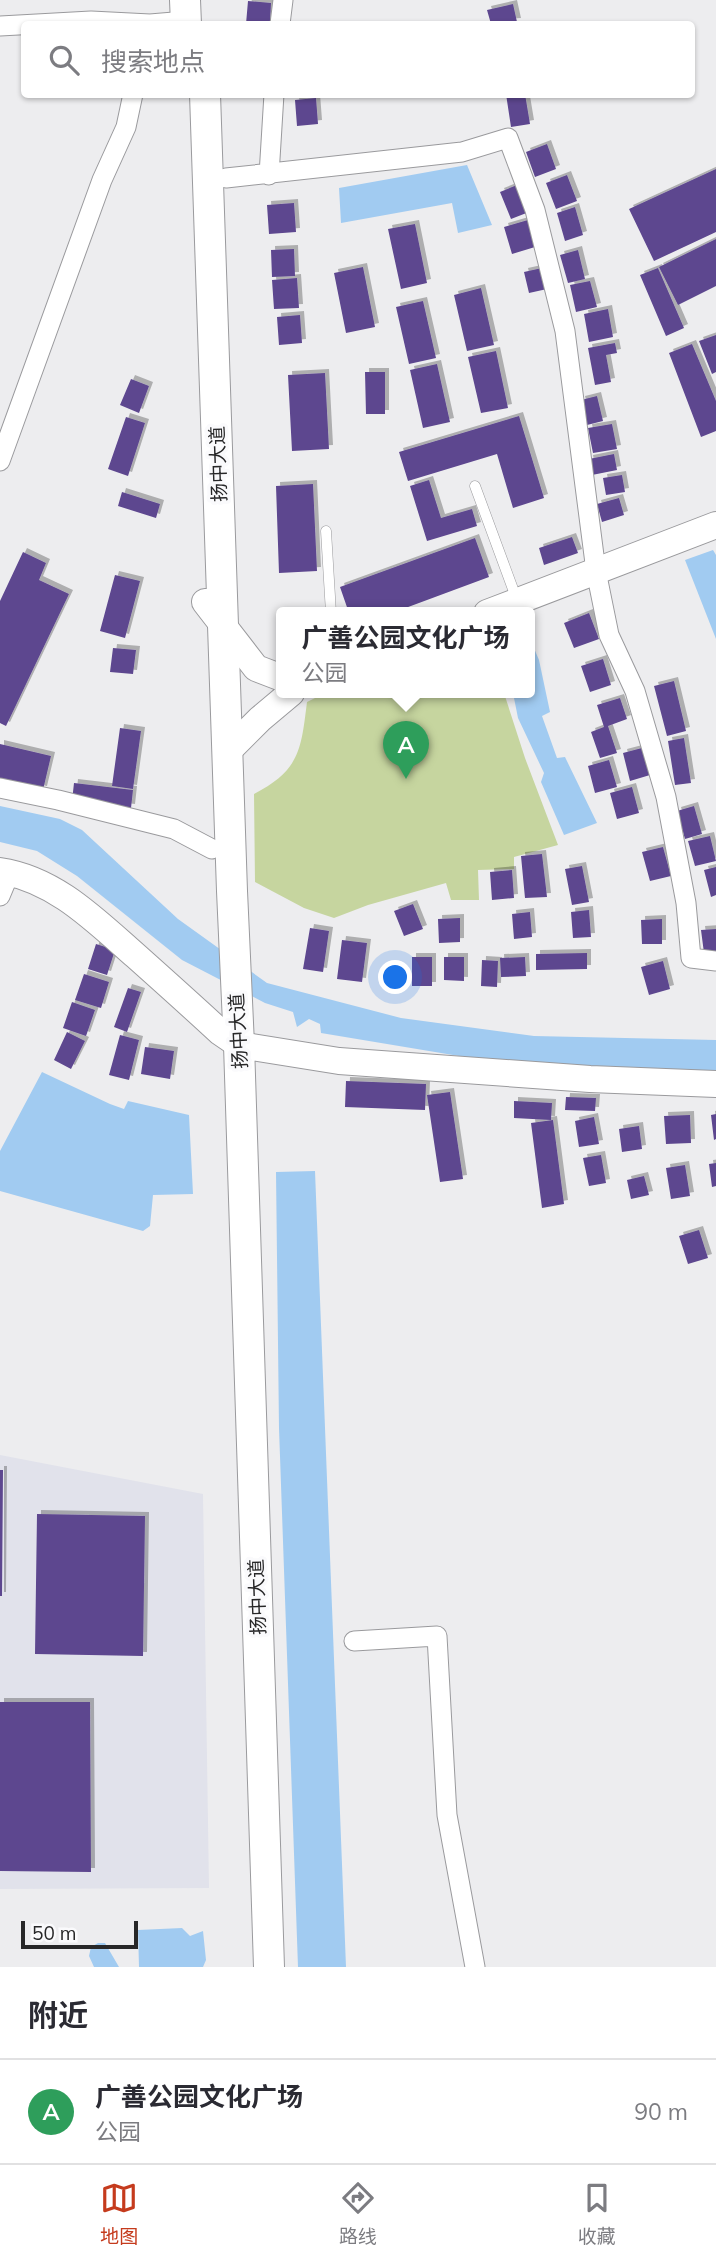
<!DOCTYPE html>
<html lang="zh">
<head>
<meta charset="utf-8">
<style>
  body { margin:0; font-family:Mulish,"Noto Sans SC",sans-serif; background:#f2f2f3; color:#2b2b33 }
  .scale { position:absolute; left:21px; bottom:18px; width:117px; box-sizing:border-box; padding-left:7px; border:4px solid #272728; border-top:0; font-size:19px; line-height:24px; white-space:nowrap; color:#272728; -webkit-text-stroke:5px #fafafc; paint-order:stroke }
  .you { position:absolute; left:396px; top:978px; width:24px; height:24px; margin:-18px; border:5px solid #fff; border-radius:50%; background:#1a73e8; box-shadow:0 0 0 10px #1a73e833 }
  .badge { display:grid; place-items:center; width:46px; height:46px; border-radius:50%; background:#c53b1d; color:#fff; font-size:23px; font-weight:700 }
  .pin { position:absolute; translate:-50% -58px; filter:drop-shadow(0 2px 4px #0008) }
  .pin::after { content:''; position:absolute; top:37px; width:24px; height:21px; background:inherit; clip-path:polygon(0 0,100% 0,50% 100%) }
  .popup { position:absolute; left:276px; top:607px; width:259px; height:91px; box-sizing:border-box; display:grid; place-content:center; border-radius:7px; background:#fff; filter:drop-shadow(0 2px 5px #0005); font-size:23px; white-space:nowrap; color:#7c7c81 }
  .popup b { font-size:26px; color:#2b2b33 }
  .popup::after { content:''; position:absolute; left:50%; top:100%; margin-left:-14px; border:14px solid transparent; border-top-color:#fff }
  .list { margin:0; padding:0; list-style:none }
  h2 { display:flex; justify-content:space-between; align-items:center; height:91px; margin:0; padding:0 28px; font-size:30px }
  h2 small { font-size:23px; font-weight:400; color:#7c7c81 }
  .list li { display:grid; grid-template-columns:46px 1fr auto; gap:21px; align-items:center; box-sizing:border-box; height:105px; padding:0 28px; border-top:2px solid #e1e1e2 }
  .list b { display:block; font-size:26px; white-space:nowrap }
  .list p { margin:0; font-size:23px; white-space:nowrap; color:#7c7c81 }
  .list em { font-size:23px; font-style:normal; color:#7c7c81 }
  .icon { flex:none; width:38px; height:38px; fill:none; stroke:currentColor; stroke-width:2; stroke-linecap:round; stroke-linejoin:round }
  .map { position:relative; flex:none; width:716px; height:1967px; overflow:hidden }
  .search { position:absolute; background:#fff; box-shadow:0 2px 5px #0004; left:21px; right:21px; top:21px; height:77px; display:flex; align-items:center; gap:18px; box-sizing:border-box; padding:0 24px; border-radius:7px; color:#7c7c81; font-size:26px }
  .sheet { height:196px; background:#fff }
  nav { display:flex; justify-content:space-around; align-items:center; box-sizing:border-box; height:98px; border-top:2px solid #e1e1e2; background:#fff; font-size:19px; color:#7c7c81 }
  nav a { display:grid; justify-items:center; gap:4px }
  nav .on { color:#c53b1d }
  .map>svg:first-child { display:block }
</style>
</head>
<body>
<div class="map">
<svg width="716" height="1967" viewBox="0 0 716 1967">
  <defs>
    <filter id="shadow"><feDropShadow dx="4" dy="-4" stdDeviation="0" flood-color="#0004"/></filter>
  </defs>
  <rect width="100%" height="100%" fill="#ededef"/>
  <path fill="#e1e2eb" d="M0 1455 203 1494 209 1888 0 1889Z"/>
  <path fill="#c6d59f" d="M325 693H504L525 758 558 845 514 857V869L478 870 479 900H451L446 883 368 905 334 918 304 908 255 882 254 794C300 770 301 750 307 702Z"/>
  <path fill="#a1cbf1" d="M467 165 492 225 458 233 452 203 341 223 339 188Z
    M713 550 716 555V639L685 560Z
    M530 639 539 660 550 712 542 716 557 758 565 757 597 823 564 835 541 782 544 773 518 718 513 693H530Z
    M0 806 60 819 82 830 178 919 267 983 401 1018 534 1036 716 1040V1071L593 1067 489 1061 321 1033 320 1024 309 1019 297 1027 293 1012 265 1003 182 960 77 876 37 851 0 842Z
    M42 1072 110 1104 124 1109 128 1101 189 1115 193 1194 153 1195 150 1226 143 1231 0 1191V1151Z
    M315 1171 346 1967H298L279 1428 276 1172Z
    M182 1928 190 1936 203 1931 206 1960 203 1967H139L138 1930Z
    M98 1943H105L119 1967H94L89 1956 91 1947Z"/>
  <path fill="#5d468f" filter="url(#shadow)" d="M248 1 271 3 270 24H246Z
    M513 4 517 22 491 24 487 10Z
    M506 94H525L530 124 511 127Z
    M316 98 318 124 297 126 295 100Z
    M547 144 556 169 535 177 526 152Z
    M716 169V232L654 261 629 209Z
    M567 175 577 201 556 209 546 183Z
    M517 185 529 212 511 219 500 192Z
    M294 203 296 232 269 234 267 205Z
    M575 207 583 235 565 241 557 213Z
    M528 220 535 247 512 254 504 227Z
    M415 224 427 283 401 289 388 229Z
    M716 239V286L678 305 659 267Z
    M294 249 295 276 272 277 271 250Z
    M578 250 585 279 568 283 560 255Z
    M363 267 375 327 346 333 334 273Z
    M542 268 547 289 529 293 524 272Z
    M658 268 684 328 666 336 640 275Z
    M297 278 299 308 274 309 272 280Z
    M590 281 597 307 576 312 570 285Z
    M481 288 494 345 467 351 454 295Z
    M423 301 436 358 409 364 396 307Z
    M608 309 613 337 589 342 584 314Z
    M300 315 302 343 279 345 277 317Z
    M716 335V372L712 374 699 341Z
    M615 343 617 353 606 355 611 382 595 385 588 348Z
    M692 344 716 401V431L701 437 669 353Z
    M496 351 508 408 481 413 468 357Z
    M437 364 450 422 423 428 410 370Z
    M365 372H385V414H366Z
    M325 373 329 449 292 451 288 375Z
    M131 379 149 386 139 413 120 405Z
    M597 396 603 421 587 425 581 400Z
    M519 416 544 498 513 508 497 454 408 481 399 452Z
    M126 417 145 423 128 476 108 469Z
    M612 424 617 449 593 453 588 428Z
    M614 454 617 470 592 475 589 459Z
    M622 475 625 492 606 495 603 478Z
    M429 480 441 518 472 509 477 526 427 541 410 486Z
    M313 484 317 571 279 573 276 486Z
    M122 492 160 504 156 518 118 506Z
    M619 498 624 515 602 522 597 504Z
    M572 537 578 553 544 565 539 548Z
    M475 538 489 577 392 613H349L340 587Z
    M23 552 46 563 39 580 69 594 6 726 0 723V601Z
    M115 575 140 581 125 638 100 631Z
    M589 613 599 639 574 648 564 623Z
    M113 648 136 650 133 674 110 672Z
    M603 659 611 685 590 692 581 666Z
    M674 681 686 731 667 736 654 686Z
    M620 698 627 719 608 726 617 753 600 758 591 732 604 727 597 705Z
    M120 728 141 731 133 789 112 786Z
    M684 738 691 783 675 785 668 741Z
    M0 744 51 756 43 790 0 781Z
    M642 748 650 775 630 781 623 753Z
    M609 760 617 787 595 793 588 766Z
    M74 783 133 790 131 808 72 801Z
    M632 787 639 813 617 819 610 793Z
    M694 806 702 834 685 839 677 811Z
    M710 836 716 861 695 866 688 841Z
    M663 847 671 876 650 881 642 852Z
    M542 854 547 897 525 898 521 856Z
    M582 866 589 902 572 905 565 869Z
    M716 867V895L711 897 704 870Z
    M512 870 514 898 492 900 490 872Z
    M413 904 423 929 404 936 394 911Z
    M589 910 591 937 573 938 571 912Z
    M530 912 532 937 514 939 512 914Z
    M460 918V942L439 943 438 919Z
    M662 919V944H642L641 920Z
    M310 928 329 931 323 972 303 969Z
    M716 929V952L704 953 701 930Z
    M342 940 367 943 362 982 337 979Z
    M96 944 115 950 107 975 88 969Z
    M587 953V969L536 970V954Z
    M412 957H432V986H412Z
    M444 957H464V981L444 980Z
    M525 957 526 976 501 977 500 958Z
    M482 960 498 961 497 987 481 986Z
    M663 961 670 989 649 995 641 967Z
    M84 974 109 982 101 1008 75 1000Z
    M128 988 141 992 127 1032 114 1027Z
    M72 1002 95 1010 86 1036 63 1028Z
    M67 1032 85 1041 71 1069 54 1060Z
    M120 1035 139 1040 129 1080 109 1075Z
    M145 1047 174 1051 170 1079 141 1074Z
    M346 1081 426 1084 425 1110 345 1107Z
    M450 1092 463 1179 440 1182 427 1095Z
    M566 1097 596 1098 595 1111 565 1110Z
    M514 1101 552 1103 551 1120 514 1118Z
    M716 1114V1139L714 1140 711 1115Z
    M690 1115 691 1143 666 1144 664 1116Z
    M594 1117 599 1144 579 1147 575 1121Z
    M553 1120 564 1204 542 1208 531 1123Z
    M639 1126 642 1149 622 1152 619 1129Z
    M601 1155 606 1183 589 1186 583 1158Z
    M716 1163V1186L712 1187 709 1164Z
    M685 1165 690 1196 671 1199 666 1168Z
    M644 1176 649 1195 631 1199 627 1180Z
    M699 1230 708 1258 688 1264 679 1236Z
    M0 1470H3L2 1596H0Z
    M37 1514 145 1516 143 1656 35 1654Z
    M0 1702H90L91 1872 0 1871Z"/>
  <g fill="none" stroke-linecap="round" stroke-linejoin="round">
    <defs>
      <path id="lane" d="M475 486 517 600
        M326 531 331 613"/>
      <path id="street" d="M280 24 283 0
        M0 26 91 21 150 24 186 21
        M269 175 274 94
        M226 178 462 152 508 138 535 210 565 331 596 571 609 635 635 691 666 797 686 903 691 958 716 961
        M0 461 102 180 126 127 133 94
        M0 788 58 800 174 829 212 849
        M0 896 10 872
        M354 1641 437 1636 447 1815 475 1967"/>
      <path id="secondary" d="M205 602 256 668 282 678
        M487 613 716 525
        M227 752 260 719 291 693
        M0 871C55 879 95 920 136 956 164 981 192 1006 220 1032L239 1045 339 1061 590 1079 716 1084"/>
      <path id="primary" d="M185 0 186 24
        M205 94 232 891 239 1045 269 1967"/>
    </defs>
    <use href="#lane" stroke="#9a9a9d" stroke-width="11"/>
    <use href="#street" stroke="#9a9a9d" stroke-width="21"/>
    <use href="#secondary" stroke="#9a9a9d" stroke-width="28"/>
    <use href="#primary" stroke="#9a9a9d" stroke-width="32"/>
    <use href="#lane" stroke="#fff" stroke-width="10"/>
    <use href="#street" stroke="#fff" stroke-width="19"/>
    <use href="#secondary" stroke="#fff" stroke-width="26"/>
    <use href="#primary" stroke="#fff" stroke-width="30"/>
  </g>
  <g text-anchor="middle" stroke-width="7" stroke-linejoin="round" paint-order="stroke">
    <g font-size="19" fill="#272728" stroke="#fafafc">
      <text transform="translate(218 464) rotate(-92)" y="7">扬中大道</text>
      <text transform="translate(238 1031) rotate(-93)" y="7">扬中大道</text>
      <text transform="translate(257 1597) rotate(-92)" y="7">扬中大道</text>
    </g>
  </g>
</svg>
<div class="scale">50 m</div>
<div class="you"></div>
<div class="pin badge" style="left:406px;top:779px;background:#2e9e5b">A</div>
<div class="popup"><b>广善公园文化广场</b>公园</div>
<div class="search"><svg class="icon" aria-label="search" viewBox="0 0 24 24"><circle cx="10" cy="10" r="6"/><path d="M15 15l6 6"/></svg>搜索地点</div>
</div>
<section class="sheet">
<h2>附近<small></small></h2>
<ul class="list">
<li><span class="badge" style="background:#2e9e5b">A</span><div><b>广善公园文化广场</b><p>公园</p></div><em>90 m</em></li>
</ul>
</section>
<nav>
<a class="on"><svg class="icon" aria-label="map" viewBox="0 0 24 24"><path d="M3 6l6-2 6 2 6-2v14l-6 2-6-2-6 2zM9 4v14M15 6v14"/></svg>地图</a>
<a><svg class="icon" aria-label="directions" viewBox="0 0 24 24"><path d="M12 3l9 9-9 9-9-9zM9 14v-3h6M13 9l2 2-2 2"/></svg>路线</a>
<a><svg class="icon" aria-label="saved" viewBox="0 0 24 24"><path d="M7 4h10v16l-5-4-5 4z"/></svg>收藏</a>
</nav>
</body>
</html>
